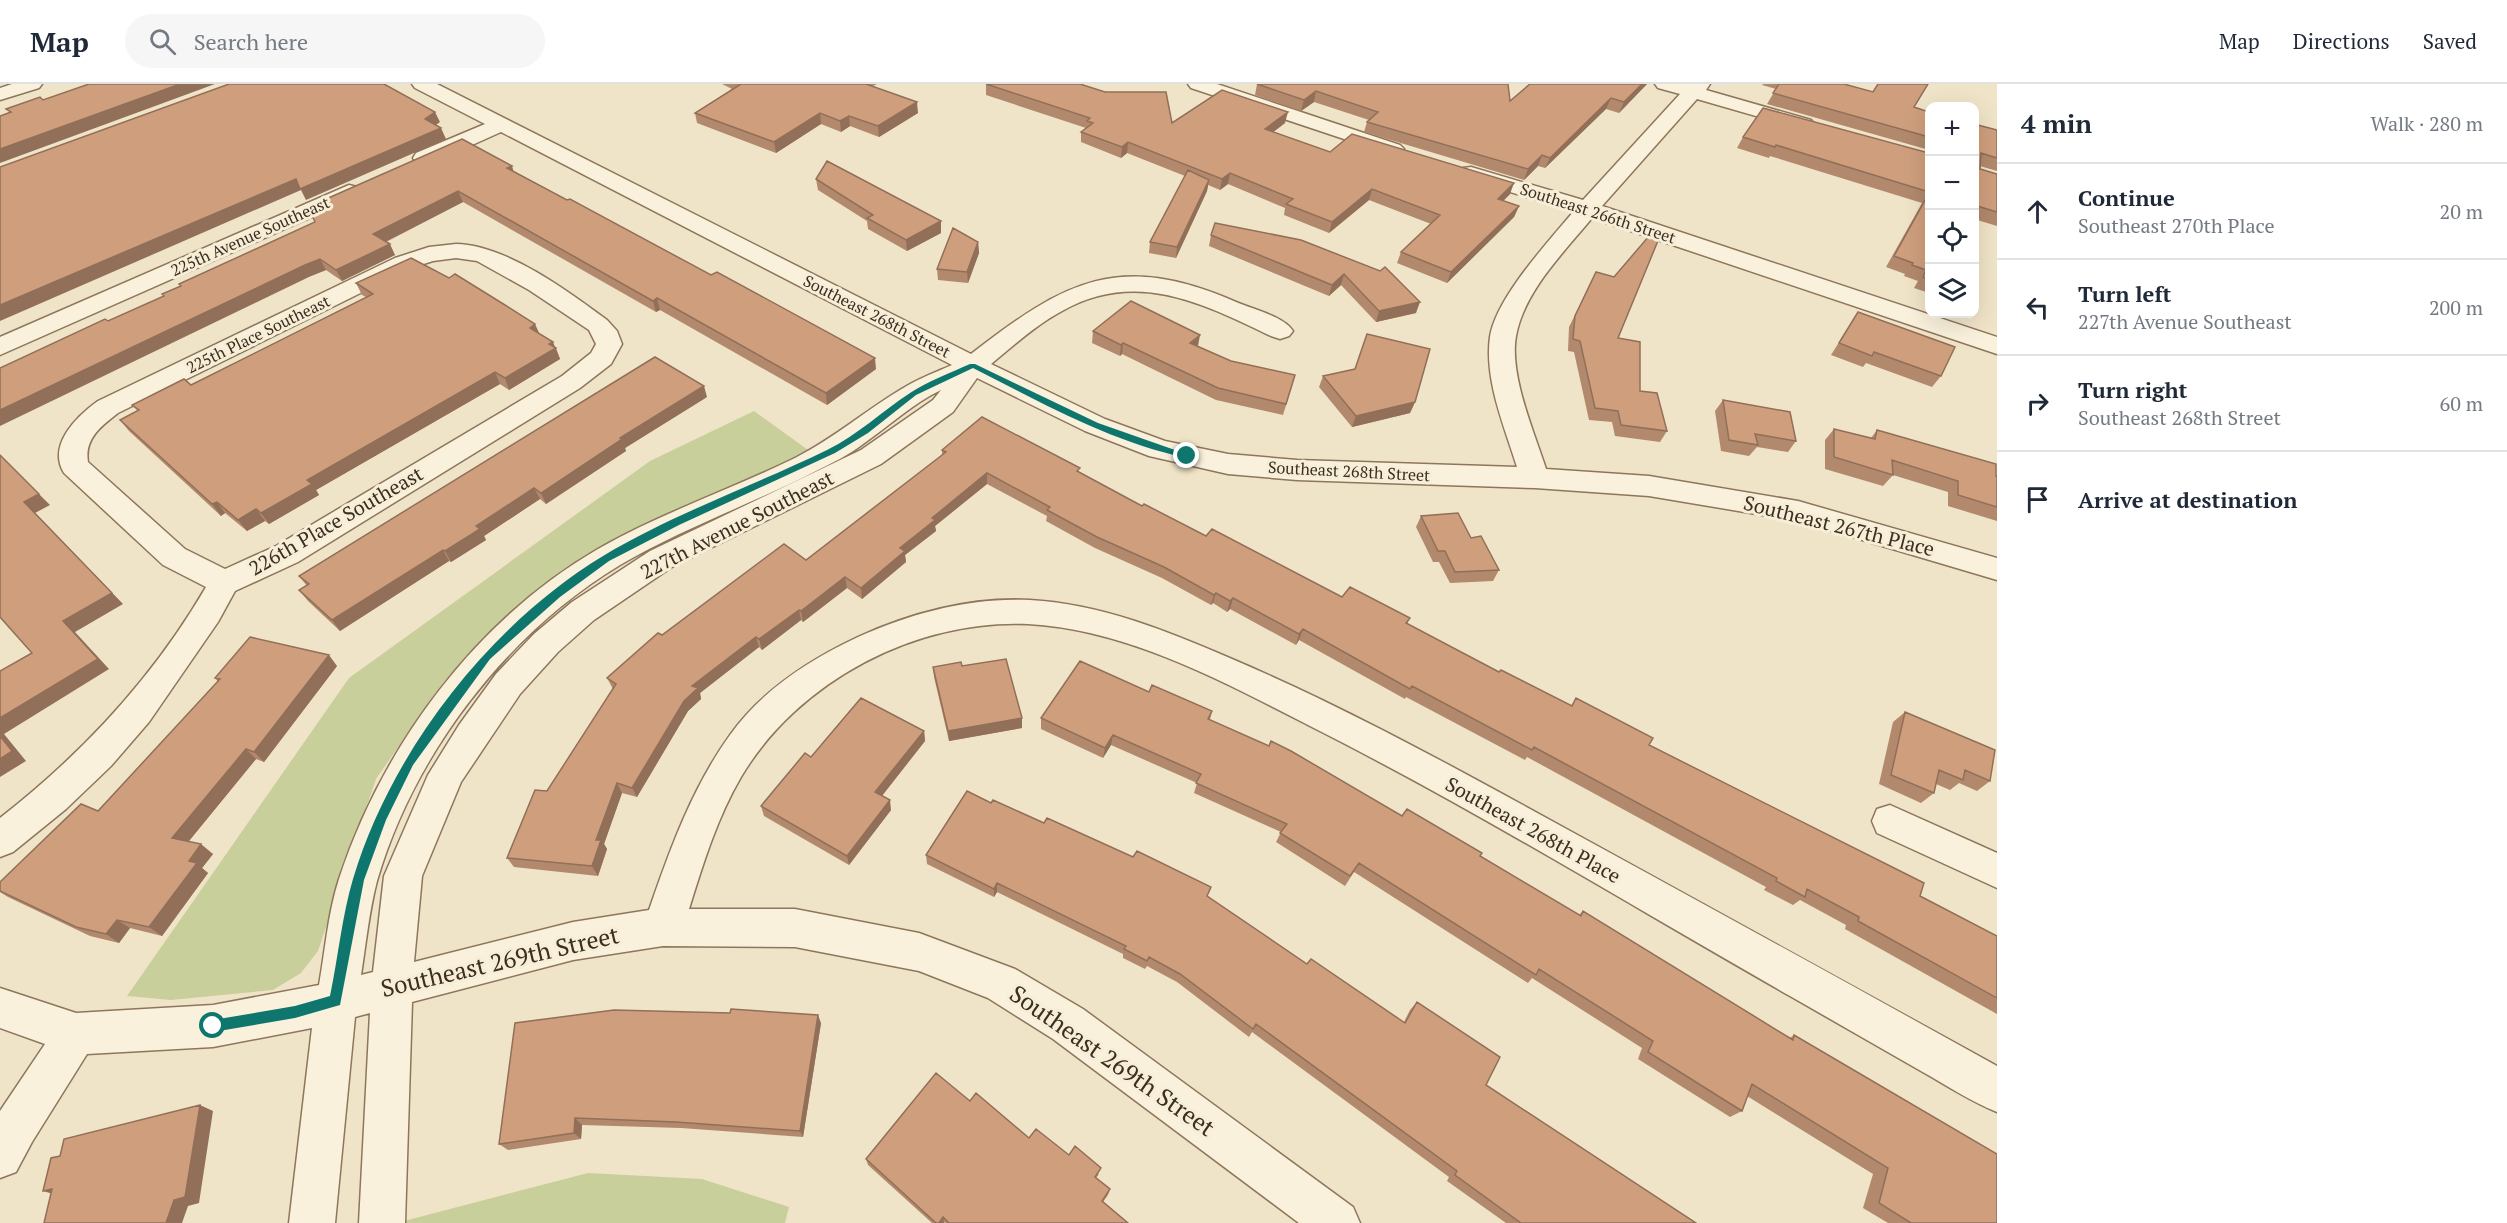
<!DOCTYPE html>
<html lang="en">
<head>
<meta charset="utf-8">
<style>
  body { margin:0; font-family:"PT Serif",serif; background:#f6f6f7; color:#1f2937 }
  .controls { position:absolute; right:18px; top:18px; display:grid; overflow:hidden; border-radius:12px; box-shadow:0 6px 24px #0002 }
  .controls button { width:54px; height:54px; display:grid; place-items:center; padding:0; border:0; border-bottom:2px solid #e0e1e3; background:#fff; color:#1f2937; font:30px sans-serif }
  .stop { position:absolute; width:18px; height:18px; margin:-14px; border:4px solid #0f766e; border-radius:50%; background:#fff }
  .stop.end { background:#0f766e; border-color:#fff; box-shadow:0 2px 6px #0008 }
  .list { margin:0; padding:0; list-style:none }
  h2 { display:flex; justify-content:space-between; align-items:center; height:78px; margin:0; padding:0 24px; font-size:26px }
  h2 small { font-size:20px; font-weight:400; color:#747a83 }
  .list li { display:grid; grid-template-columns:39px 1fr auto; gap:18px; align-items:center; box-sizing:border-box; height:96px; padding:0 24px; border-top:2px solid #e0e1e3 }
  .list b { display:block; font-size:22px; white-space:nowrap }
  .list p { margin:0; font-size:20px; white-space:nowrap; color:#747a83 }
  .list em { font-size:20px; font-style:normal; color:#747a83 }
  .icon { flex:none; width:33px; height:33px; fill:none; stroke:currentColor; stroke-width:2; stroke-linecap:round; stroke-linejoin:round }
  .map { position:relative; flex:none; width:1997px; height:1139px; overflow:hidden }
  header { display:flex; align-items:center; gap:36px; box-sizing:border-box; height:84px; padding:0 30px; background:#fff; border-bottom:2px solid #e0e1e3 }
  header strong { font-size:28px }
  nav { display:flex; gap:33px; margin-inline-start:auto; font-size:21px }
  .search { width:420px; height:54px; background:#f6f6f7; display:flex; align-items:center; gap:15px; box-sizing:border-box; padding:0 21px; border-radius:33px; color:#747a83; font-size:22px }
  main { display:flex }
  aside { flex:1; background:#fff }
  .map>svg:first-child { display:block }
</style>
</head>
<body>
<header>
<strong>Map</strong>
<div class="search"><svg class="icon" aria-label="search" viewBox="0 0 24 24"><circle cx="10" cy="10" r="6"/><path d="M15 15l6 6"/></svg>Search here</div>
<nav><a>Map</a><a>Directions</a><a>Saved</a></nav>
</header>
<main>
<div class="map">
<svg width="1997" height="1139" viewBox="0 0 1997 1139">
  <rect width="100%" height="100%" fill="#f0e4c8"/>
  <path fill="#c9cf9b" d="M754 327 811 368 537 510 443 599 376 695 318 867 301 889 273 906 171 916 127 912 349 594 650 377Z
    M588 1089 702 1095 789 1123 785 1139H403L404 1137Z"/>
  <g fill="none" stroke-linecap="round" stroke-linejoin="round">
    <defs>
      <path id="minor" d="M12 0H42L39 4 0 16V4Z
        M412 0H437L971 270C1065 197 1119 167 1236 218 1252 225 1283 232 1293 247L1289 252 1280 255 1271 252C1202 219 1136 185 1062 227 1036 241 1014 261 991 280L1105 335 1165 357 1228 370 1297 376 1517 383C1505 344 1484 296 1490 253 1496 214 1548 158 1574 127L1463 94 1460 89 1463 84 1471 83 1583 116 1680 10 1658 4 1655 0H1710L1706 6 1811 36 1814 40 1811 44 1804 46 1697 15 1602 122 1997 253V270L1592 134C1565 167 1524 207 1516 252 1509 290 1534 348 1546 385L1649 392 1798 417 1997 474V496L1798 437 1649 412 1535 404 1297 396 1228 390 1149 372 1085 347 977 294 953 328 881 380 672 483 594 536 558 568 520 610 461 698 422 792 414 878 573 838 649 826C670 765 692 704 730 651 762 606 809 576 858 553 911 529 971 513 1030 516 1101 520 1167 547 1232 575 1331 617 1426 668 1521 720 1680 807 1839 894 1997 982V1028C1970 1017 1946 1001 1921 987 1877 962 1834 937 1790 912 1630 821 1473 724 1308 641 1222 597 1126 545 1028 540 916 535 798 597 741 693 717 734 703 780 689 825H795L919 849 1015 885 1083 925 1353 1123 1360 1139H1299L1053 955 988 914 919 887 795 863 663 862 573 876 412 918 405 1139H359L370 929 355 933 335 1139H289L312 944 213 963 87 970 32 1058 16 1088 0 1094V1027L45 960 0 944V904L76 929 213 921 319 901C325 867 328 829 339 795 383 661 476 536 598 465 661 429 730 406 795 374 835 354 867 325 905 303 920 294 936 288 952 281L501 48 432 79H416L413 74 416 69 485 40 415 4ZM941 306 933 316 861 366 650 467 572 518 534 550 496 590 459 641 428 691 384 792 373 888 361 891C366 860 369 827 377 797 414 670 507 549 620 481 683 444 752 420 816 387 832 379 849 371 863 360 889 342 912 320 941 306Z
        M1188 0H1217L1400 61 1404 65 1400 69H1386L1191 4Z
        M349 101 357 103 360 108 357 113 0 271V253Z
        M456 160C506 161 568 207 607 236L617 247 622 260 611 280 580 304 298 478 235 507 218 538 149 638 111 682 66 725 13 768 0 773V734C82 670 153 594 206 503L163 481 64 389C47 361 77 332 98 317L395 174 429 163ZM456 174 477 177 529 206 589 246 596 260 591 269 562 292 276 462 225 485 185 465 88 378C84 355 101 342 118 329L411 184 433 177Z
        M1890 721 1997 769V804L1877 749 1872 737 1877 725Z"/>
    </defs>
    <use href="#minor" stroke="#8d765c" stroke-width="3"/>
    <use href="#minor" fill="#faf1dc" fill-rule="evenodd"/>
  </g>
  <path fill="#b2896c" d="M722 0H877L873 2 918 29 879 53 850 42 841 48 821 40 776 69 697 39 695 29 732 5Z
    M986 0 1172 39H1285L1273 48 1330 68 1510 110 1503 117 1519 122 1514 133 1447 199 1397 179 1401 168 1431 140 1369 116 1329 149 1284 131 1285 124 1228 100 1220 106 1208 101 1207 107 1176 174 1149 169 1150 158 1185 92 1127 69 1121 74 1081 58V48L1086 44 986 11Z
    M1257 0 1510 17 1530 0H1647L1619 29 1606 25 1545 84 1538 82 1524 96 1364 48 1367 38 1369 36 1314 18 1301 27 1255 11Z
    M1763 0H1844L1914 23 1929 28V66L1767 20 1776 5 1762 1Z
    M1974 40 1997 46V87L1980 82V85L1997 90V142L1974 135Z
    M1743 53 1929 69V209L1914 204 1918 197 1904 192 1905 190 1886 183 1922 119 1770 72 1769 74 1737 64Z
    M514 87 876 285 827 321 660 226 656 228 463 118 386 158 395 171 342 197 326 186 311 192 108 237 164 212 162 210 180 202 179 200Z
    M816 95 941 149 907 167 868 145 867 137 818 106Z
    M1211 151 1301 156 1416 229 1376 238 1341 201 1329 212 1209 162Z
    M978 158 979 169 968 199 938 196 937 185Z
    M1596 188 1618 254 1640 307 1667 347 1660 358 1615 352 1612 338 1589 336 1574 268 1568 267 1569 243Z
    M356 199 539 250 556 264 560 275 509 306 500 300 316 406 319 411 269 440 265 437 247 447 225 429 221 432 129 347 120 336 138 327 132 321 191 301 366 213 362 211Z
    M1858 228 1941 292 1932 303 1866 279 1863 283 1831 271Z
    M1093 247 1198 262 1231 277 1292 302 1283 331 1216 316 1122 270 1120 272 1092 259Z
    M1355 285 1415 318 1410 329 1352 343 1319 303 1323 292Z
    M707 313 625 364 626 367 546 420 540 415 484 452 486 456 451 478 449 477 340 547 308 517 299 506 307 502 299 492Z
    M1723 316 1796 357 1788 368 1757 363 1749 372 1721 367 1715 327Z
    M1834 345 1871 354 1877 346 1997 392V437L1948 422V408L1893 391 1883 402 1825 385V356Z
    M942 366 1079 388 1142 422 1206 452 1342 513 1410 534 1407 540 1499 588 1571 622 1576 614 1649 661 1920 812 1997 852V930L1845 845 1846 841 1800 816 1793 821 1764 806 1766 803 1527 673 1525 676 1406 613 1405 615 1299 556 1296 561 1230 525 1227 528 1213 519 1211 521 1162 494 1095 464 1046 437 1047 432 987 400 935 442 936 447 905 471 906 478 862 515 847 504 803 538 801 536 762 566 759 563 700 609 701 615 688 627 637 713 622 709 604 760 607 765 598 792 514 783 507 774 547 707 613 605 607 594 662 551 806 476 942 371Z
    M1421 432 1471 454 1499 486 1493 497 1450 499 1439 478H1433L1416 443Z
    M337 582 264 678 256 675 189 757 213 770 202 784 208 789 162 852 130 844 119 859 90 852 8 813 0 808V798L98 727 218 598 215 594Z
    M962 582 1022 634V644L949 657 934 593 933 583Z
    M1149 608 1212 627 1210 636 1480 772 1579 831 1583 827 1790 954 1794 951 1997 1139H1888L1863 1124 1873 1090 1747 1012 1742 1027 1730 1033 1638 975 1642 964 1532 894 1528 899 1354 788 1345 802 1276 758 1281 748 1194 709 1197 699 1111 661 1103 674 1041 645V634Z
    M1905 628 1990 697 1977 707 1959 699 1950 706 1936 700 1934 709 1921 719 1879 700 1893 638Z
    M924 647 925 657 882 712 891 726 849 781 764 732 761 722 811 673Z
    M991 719 1044 739 1208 812 1307 880 1404 938 1410 926 1417 918 1486 1001 1696 1139H1506L1447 1097 1449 1093 1252 948 1249 953 1177 898 1147 882 1145 885 1123 874V870L997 808 994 813 927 780 926 771Z
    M821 939 803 1053 681 1044 582 1041 581 1055 508 1066 499 1060Z
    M970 1017 1029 1054 1069 1071 1099 1090 1096 1094 1110 1105 1108 1111 1103 1118 1128 1139H945L944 1138V1139H932L868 1081 866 1075Z"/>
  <path fill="#916f58" d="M180 0H215L0 79V65Z
    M1642 0H1647L1619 29 1624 18Z
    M1316 7 1314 18 1301 27 1304 16Z
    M1611 14 1606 25 1545 84 1550 74Z
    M917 18 918 29 879 53 878 42Z
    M435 28 440 38 429 46 425 35Z
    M1288 28 1285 39 1263 56 1265 45Z
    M820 29 821 40 776 69 774 58Z
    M849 32 850 42 841 48 840 37Z
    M441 44 446 55 306 116 301 106 0 237V221L296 95Z
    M1128 58 1127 69 1121 74 1122 63Z
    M1542 71 1538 82 1524 96 1528 85Z
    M512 82 515 92 507 84Z
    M1230 89 1228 100 1220 106 1222 95Z
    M1209 96 1207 107 1176 174 1177 163Z
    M1514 99 1510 110 1494 126 1498 115Z
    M1372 105 1369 116 1329 149 1332 138Z
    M458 107 463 118 379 161 373 150Z
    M1519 122 1514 133 1447 199 1451 188Z
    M941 137V149L907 167 906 156Z
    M978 158 979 169 968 199 967 188Z
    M390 160 395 171 342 197 336 186Z
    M320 175 326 186 311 192 0 342V326L305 181Z
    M1344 190 1341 201 1329 212 1332 201Z
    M657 214 660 226 656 228 653 217Z
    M1420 218 1416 229 1376 238 1379 227Z
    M535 240 540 251 530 244Z
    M1200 251 1198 262 1190 259Z
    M553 258 560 275 509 306 505 294Z
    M1123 259 1122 270 1120 272 1121 261Z
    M875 274 876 285 827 321 826 309Z
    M495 288 500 300 316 406 319 411 269 440 261 429 307 396Z
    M704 302 707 313 625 364 626 367 546 420 541 409 620 354Z
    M1415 318 1410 329 1352 343 1356 332Z
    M987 389V400L935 442 936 447 905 471 906 478 862 515 861 504 900 464 932 434Z
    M534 404 540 415 484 452 486 456 451 478 445 467 476 442Z
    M39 410 50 421 35 429 123 520 75 548 109 585 4 650 26 677 0 693V634L63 537 24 418Z
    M217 418 225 429 221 432 212 420Z
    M256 425 265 437 247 447 238 436Z
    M443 466 449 477 340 547 332 536Z
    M845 493 847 504 803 538 801 527Z
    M1216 509 1213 519 1211 521 1214 511Z
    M1233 514 1230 525 1227 528 1230 517Z
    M799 526 801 536 762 566 759 555Z
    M1303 545 1299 556 1296 561 1299 550Z
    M756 553 759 563 700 609 701 615 688 627 637 713 632 704 692 602Z
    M329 571 337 582 264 678 254 668Z
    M1022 634V644L949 657 948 647Z
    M924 647 925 657 877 718 875 708Z
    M1113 651 1111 661 1103 674 1105 664Z
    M246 665 256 675 184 763 172 754Z
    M617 699 622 709 604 760 607 765 598 792 592 782 596 756Z
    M890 716 891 726 849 781 847 772Z
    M201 760 213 770 202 784 208 789 162 852 149 843 189 777Z
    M997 799V808L994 813V805Z
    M117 836 130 844 119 859 106 850Z
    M818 931 821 939 803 1053 800 1047Z
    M200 1021 213 1027 199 1119 188 1122 182 1139H166Z
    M575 1034 582 1041 581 1055 574 1049Z
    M52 1105 60 1112 43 1107Z
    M943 1133 944 1139H939Z"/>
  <path fill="#cf9f7d" stroke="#916f58" stroke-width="1.5" d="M89 0H180L0 65V32L11 28 6 25 40 13 43 16Z
    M229 0H384L435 28 425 35 441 44 300 105 296 95 0 221V83Z
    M741 0H866L917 18 878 42 849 32 840 37 820 29 774 58 695 29Z
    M986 0H1080L1105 8H1166L1172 39 1222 6 1288 28 1265 45 1330 68 1352 50 1514 99 1498 115 1519 122 1451 188 1401 168 1440 131 1372 105 1332 138 1286 120 1293 115 1230 89 1222 95 1128 58 1122 63 1081 48 1093 39 1087 37 1090 34Z
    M1257 0H1508L1510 17 1530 0H1642L1624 18 1611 14 1550 74 1542 71 1528 85 1367 38 1378 28 1316 7 1304 16Z
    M1779 0H1844L1873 8 1878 0H1928L1914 23 1929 28V53L1773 9Z
    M1763 24 1929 69V108L1776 61 1775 63 1743 53Z
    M1974 40 1997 46V74L1981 69 1980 85 1997 90V128L1977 122 1974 127Z
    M462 55 512 82 507 84 567 116 570 115 711 191 717 188 875 274 826 309 657 214 653 217 458 107 373 150 390 160 336 186 320 175 305 181 0 326V284L105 235 108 237 164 212 162 210 181 202 179 200 315 138 308 123Z
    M827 77 941 137 906 156 867 134 873 131 816 95Z
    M1188 86 1209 96 1177 163 1150 158Z
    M1929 109V195L1923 193 1926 186 1912 181 1913 179 1894 172Z
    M1215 139 1301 156 1380 187 1385 183 1420 218 1379 227 1344 190 1332 201 1211 151Z
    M953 144 978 158 967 188 937 185Z
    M1655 145 1662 147 1618 254 1640 258V307L1657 309 1667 347 1621 341 1618 327 1595 324 1580 257 1573 255 1575 232 1596 188 1614 193Z
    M411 174 449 194 455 190 505 221 535 240 530 244 553 258 549 260 556 264 505 294 495 288 307 396 312 400 261 429 256 425 238 436 217 418 212 420 120 336 139 326 132 321 184 295 191 301 373 210 356 199Z
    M1131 217 1200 251 1190 259 1231 277 1295 291 1286 320 1218 304 1123 259 1121 261 1093 247Z
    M1858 228 1955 263 1941 292 1874 268 1872 272 1839 259Z
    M1367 250 1430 265 1415 318 1356 332 1323 292 1355 285Z
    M655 273 704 302 620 354 622 355 541 409 534 404 476 442 480 445 445 467 443 466 332 536 299 506 309 500 299 492Z
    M1723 316 1790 328 1796 357 1755 350 1758 361 1729 356Z
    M982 333 1080 384 1077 387 1142 422 1144 420 1206 452 1212 445 1342 513 1350 503 1410 534 1406 539 1499 588 1501 586 1572 622 1576 614 1653 654 1649 661 1924 799 1920 812 1997 852V914L1858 837 1859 833 1807 805 1805 813 1776 797 1777 794 1534 663 1532 666 1412 602 1410 605 1303 545 1299 550 1233 514 1230 517 1216 509 1214 511 1164 483 1097 453 1047 426 1050 423 987 389 932 434 935 436 900 464 905 467 861 504 845 493 801 527 799 526 759 555 756 553 692 602 698 604 684 617 632 704 617 699 596 756H601L592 782 507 774 535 706 547 707 616 600 607 594 658 549 662 551 784 460 806 476 946 368 942 366Z
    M1834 345 1875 355 1877 346 1996 380V392H1997V423L1958 411V397L1892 376 1893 391 1834 373Z
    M0 371 39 410 24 418 112 509 63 537 98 575 0 634V587L32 569 0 533Z
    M1458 429 1471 454 1481 452 1499 486 1455 488 1445 467H1438L1421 432Z
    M250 553 329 571 254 668 246 665 172 754 201 760 189 777 197 779 149 843 117 836 106 850 76 843 0 807V798L81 720 98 727 220 595 215 594Z
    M1006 575 1022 634 948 647 933 583 961 578 962 582Z
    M1080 577 1149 608 1152 601 1212 627 1208 635 1269 662 1271 657 1291 667 1402 732 1407 725 1482 769 1480 772 1581 832 1583 827 1793 956 1794 951 1997 1070V1139H1911L1879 1119 1888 1084 1752 1000 1742 1027 1648 968 1653 957 1539 885 1536 891 1359 779 1350 792 1280 749 1287 740 1196 699 1201 690 1113 651 1105 664 1041 634Z
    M861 614 924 647 875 708 890 716 847 772 761 722 805 669 811 673Z
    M1905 628 1995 666 1990 697 1965 686 1963 696 1939 686 1934 709 1891 691Z
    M0 652 12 667 0 675Z
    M967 707 991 719 993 716 1044 739 1047 734 1133 773 1137 767 1211 803 1207 812 1307 880 1311 875 1405 939 1417 918 1500 973 1486 1001 1696 1139H1521L1455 1091 1457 1087 1256 940 1253 945 1180 890 1149 873 1147 877 1124 865 1126 862 997 799 994 805 926 771Z
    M731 925 818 931 800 1047 676 1038 575 1034 574 1049 499 1060 515 939 614 926 730 929Z
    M936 989 970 1017 976 1009 1029 1054 1036 1045 1069 1071 1075 1062 1101 1084 1095 1093 1110 1105 1102 1117 1128 1139H949L943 1133 939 1139H936L866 1075Z
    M200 1021 185 1113 174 1116 166 1139H44L52 1105 43 1107 51 1074 60 1072 64 1055Z"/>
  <path fill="#0f766e" d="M970 280H975L1098 339 1192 372 1187 374C1111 358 1042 319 973 284L916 311 868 349 835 369 679 441 609 477 560 513 490 575 413 681 386 736 364 796 340 921 295 934 213 948 209 947V938L213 936 295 922 330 912C338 874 342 832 353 795 391 668 489 541 603 472 673 430 753 402 827 366 858 351 882 327 910 309 928 297 950 289 970 280Z"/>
  <g text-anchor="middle" stroke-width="6" stroke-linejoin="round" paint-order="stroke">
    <g font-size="16" fill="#3d2e20" stroke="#f7eed8">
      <text transform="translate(1598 129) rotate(18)" y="6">Southeast 266th Street</text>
      <text transform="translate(250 152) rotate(-24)" y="6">225th Avenue Southeast</text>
      <text transform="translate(877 232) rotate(27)" y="6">Southeast 268th Street</text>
      <text transform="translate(258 250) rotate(-26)" y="6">225th Place Southeast</text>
      <text transform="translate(1349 387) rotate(3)" y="6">Southeast 268th Street</text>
    </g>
    <g font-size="20" fill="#3d2e20" stroke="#f7eed8">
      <text transform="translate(336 437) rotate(-30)" y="7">226th Place Southeast</text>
      <text transform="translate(737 441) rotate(-27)" y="7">227th Avenue Southeast</text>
      <text transform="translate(1839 442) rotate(14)" y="7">Southeast 267th Place</text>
      <text transform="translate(1533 746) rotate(29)" y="7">Southeast 268th Place</text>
    </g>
    <g font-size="24" fill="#3d2e20" stroke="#f7eed8">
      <text transform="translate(500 878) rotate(-13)" y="8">Southeast 269th Street</text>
      <text transform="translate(1112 977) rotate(35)" y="8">Southeast 269th Street</text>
    </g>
  </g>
</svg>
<div class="controls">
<button>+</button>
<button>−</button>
<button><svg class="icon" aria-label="locate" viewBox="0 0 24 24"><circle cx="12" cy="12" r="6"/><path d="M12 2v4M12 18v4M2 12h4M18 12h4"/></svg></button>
<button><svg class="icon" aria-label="layers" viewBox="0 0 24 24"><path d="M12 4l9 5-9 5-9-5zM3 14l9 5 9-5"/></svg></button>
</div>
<div class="stop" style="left:213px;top:942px"></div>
<div class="stop end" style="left:1187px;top:372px"></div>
</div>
<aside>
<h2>4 min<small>Walk · 280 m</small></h2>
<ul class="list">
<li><svg class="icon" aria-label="ahead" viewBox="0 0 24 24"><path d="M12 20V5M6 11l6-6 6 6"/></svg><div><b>Continue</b><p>Southeast 270th Place</p></div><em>20 m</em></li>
<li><svg class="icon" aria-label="left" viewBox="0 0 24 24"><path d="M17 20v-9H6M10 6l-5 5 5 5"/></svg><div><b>Turn left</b><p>227th Avenue Southeast</p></div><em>200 m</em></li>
<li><svg class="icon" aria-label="right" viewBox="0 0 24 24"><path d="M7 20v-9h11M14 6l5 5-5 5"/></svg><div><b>Turn right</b><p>Southeast 268th Street</p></div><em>60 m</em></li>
<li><svg class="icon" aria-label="arrive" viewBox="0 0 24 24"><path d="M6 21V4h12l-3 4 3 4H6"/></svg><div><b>Arrive at destination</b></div></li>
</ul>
</aside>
</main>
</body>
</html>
